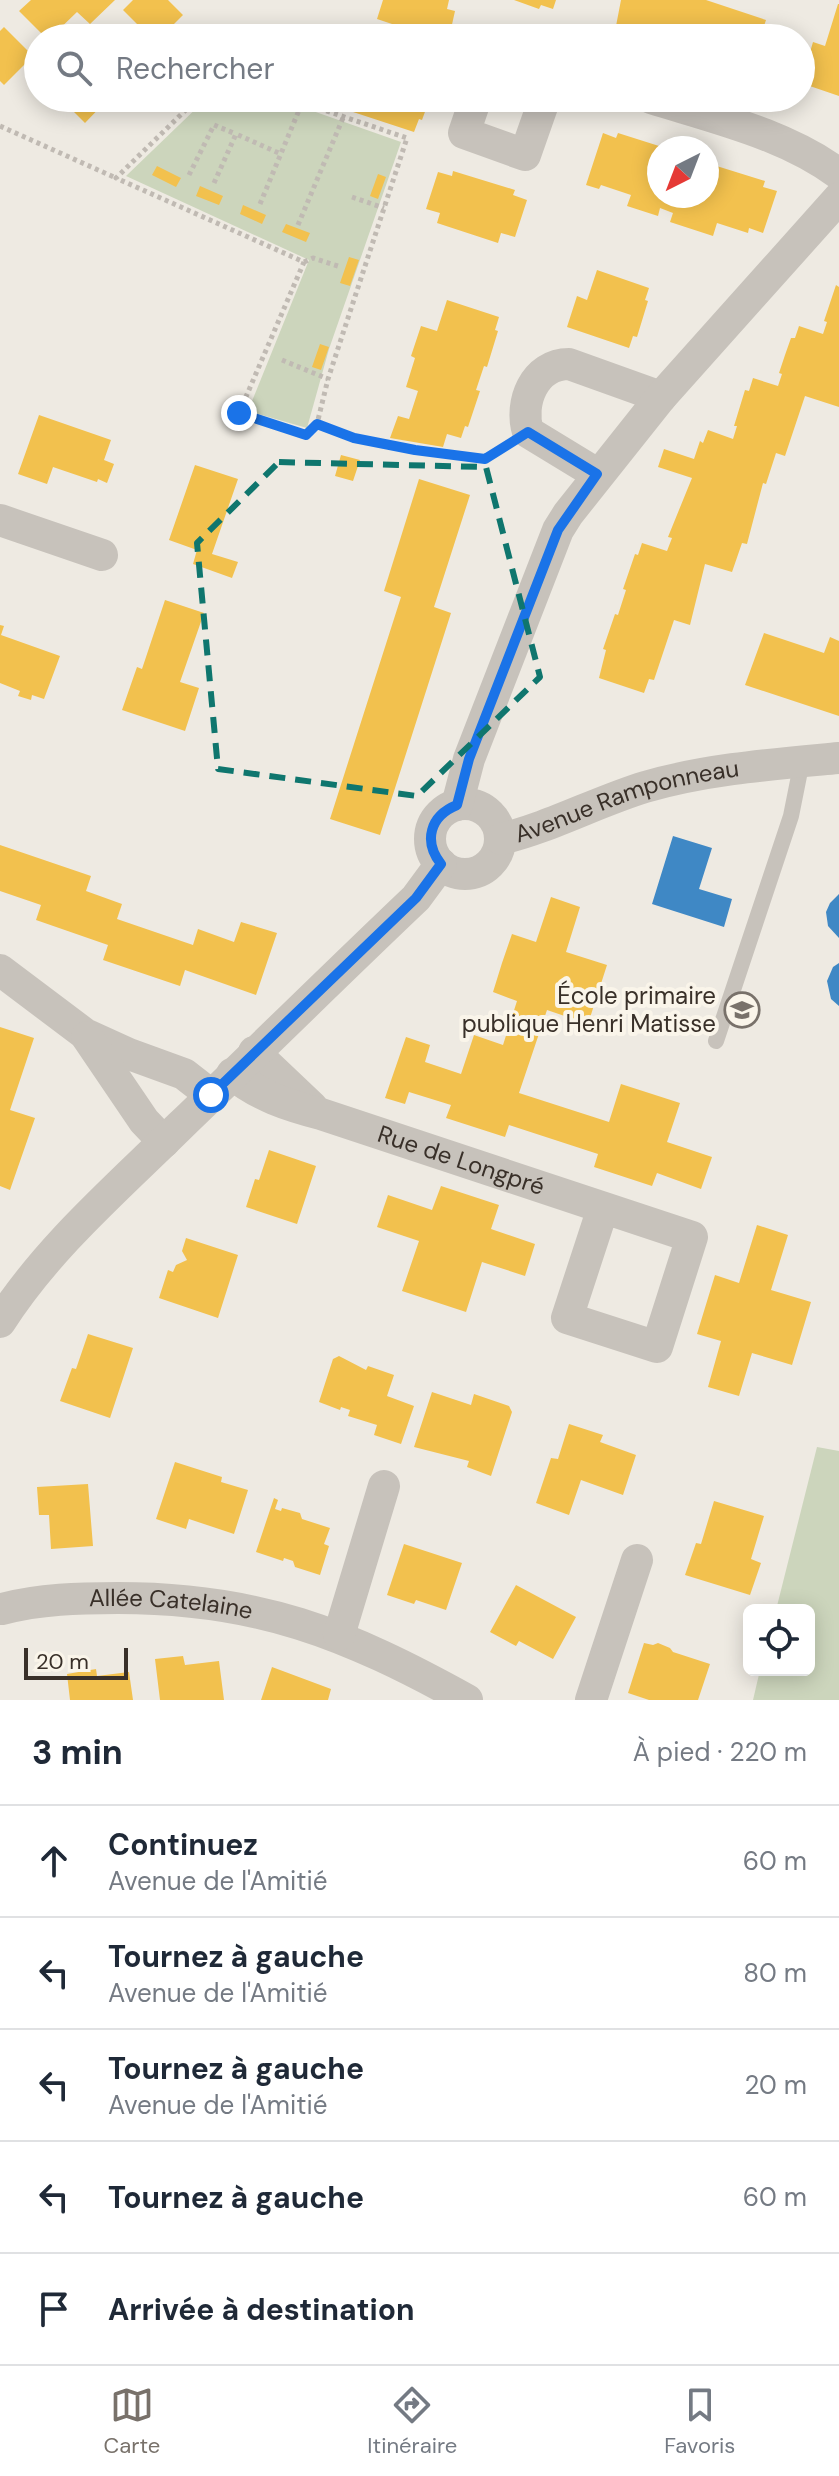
<!DOCTYPE html>
<html lang="fr">
<head>
<meta charset="utf-8">
<style>
  body { margin:0; font-family:"DM Sans",sans-serif; background:#f2f2f3; color:#1f2937 }
  .controls { position:absolute; right:24px; bottom:24px; display:grid; overflow:hidden; border-radius:12px; box-shadow:0 4px 20px #0003 }
  .controls button { width:72px; height:72px; display:grid; place-items:center; padding:0; border:0; border-bottom:2px solid #e0e1e3; background:#fff; color:#1f2937; font:40px sans-serif }
  .compass { position:absolute; left:647px; top:136px; width:72px; height:72px; border-radius:50%; background:#fff; box-shadow:0 4px 20px #0003; rotate:222deg }
  .scale { position:absolute; left:24px; bottom:20px; width:104px; box-sizing:border-box; padding-left:8px; border:4px solid #393029; border-top:0; font-size:22px; line-height:28px; white-space:nowrap; color:#393029; -webkit-text-stroke:6px #faf5ea; paint-order:stroke }
  .stop { position:absolute; width:24px; height:24px; margin:-18px; border:6px solid #1a73e8; border-radius:50%; background:#fff }
  .stop.end { background:#1a73e8; border-color:#fff; box-shadow:0 2px 8px #0008 }
  .list { margin:0; padding:0; list-style:none }
  h2 { display:flex; justify-content:space-between; align-items:center; height:104px; margin:0; padding:0 32px; font-size:34px }
  h2 small { font-size:26px; font-weight:400; color:#747a83 }
  .list li { display:grid; grid-template-columns:52px 1fr auto; gap:24px; align-items:center; box-sizing:border-box; height:112px; padding:0 32px; border-top:2px solid #e0e1e3 }
  .list b { display:block; font-size:30px; white-space:nowrap }
  .list p { margin:0; font-size:26px; white-space:nowrap; color:#747a83 }
  .list em { font-size:26px; font-style:normal; color:#747a83 }
  .icon { flex:none; width:44px; height:44px; fill:none; stroke:currentColor; stroke-width:2; stroke-linecap:round; stroke-linejoin:round }
  .map { position:relative; flex:none; width:839px; height:1700px; overflow:hidden }
  .search { position:absolute; background:#fff; box-shadow:0 4px 20px #0003; left:24px; right:24px; top:24px; height:88px; display:flex; align-items:center; gap:20px; box-sizing:border-box; padding:0 28px; border-radius:44px; color:#747a83; font-size:30px }
  .sheet { height:664px; background:#fff }
  nav { display:flex; justify-content:space-around; align-items:center; box-sizing:border-box; height:112px; border-top:2px solid #e0e1e3; background:#fff; font-size:22px; color:#747a83 }
  nav a { display:grid; justify-items:center; gap:4px }
  nav .on { color:#78716a }
  .map>svg:first-child { display:block }
</style>
</head>
<body>
<div class="map">
<svg width="839" height="1700" viewBox="0 0 839 1700">
  <rect width="100%" height="100%" fill="#eeeae2"/>
  <path fill="#ccd5bc" d="M207 98H276L401 142 329 349 307 428 248 411 309 260 126 176Z
    M817 1447 839 1451V1700H753L760 1670H809V1610H776Z"/>
  <path fill="#f2c14e" d="M31 0H115L90 24 77 12 50 38H46L19 11Z
    M133 0H168L183 15 160 38H151L123 10Z
    M383 0H449L447 9 455 11 449 38H388L392 24 377 19Z
    M514 0H556L553 9 541 5 539 9Z
    M621 0H706L766 20 760 38H641L629 34 630 30 616 26Z
    M838 4H839V96L801 83 813 42 825 46Z
    M4 27 33 56 4 85 0 81V31Z
    M60 98H109L85 123Z
    M354 98H430L422 120 419 119 414 132 350 111Z
    M603 133 616 138 618 133 659 146V196H707V163L765 181 763 187 777 191 763 233 749 228 748 233 717 223 713 236 670 222 673 213 660 208 658 216 627 206 631 195 601 185 599 189 586 185Z
    M157 166 181 178 176 187 152 175Z
    M453 171 515 190 513 195 527 200 515 237 501 233 498 243 437 223 440 213 426 209 438 172 452 176Z
    M378 174 386 177 378 199 370 196Z
    M200 186 223 196 219 205 196 196Z
    M243 205 266 215 262 224 240 214Z
    M286 224 310 233 306 242 282 232Z
    M349 257 359 260 350 286 340 283Z
    M597 270 649 288 645 300 648 301 637 337 633 336 629 348 567 327 577 296 587 300Z
    M836 285 839 287V407L805 396 785 456 776 453 766 484 763 483 747 544 742 543 732 572 705 564 690 625 674 620 654 680 649 679 644 693 599 678 606 650 603 649 615 614 618 615 626 590 623 589 635 554 638 555 642 543 667 551 672 538 668 537 692 478 658 467 664 449 694 459 700 441 703 443 708 430 733 439 737 426H734L745 390 749 391 753 378 778 386 782 374 779 373 785 355 791 338H795L799 326 823 334 827 322 824 321Z
    M447 300 499 317 495 330 498 331 487 367 484 366 476 390 480 391 468 427 465 426 461 438 447 434 443 447 390 438 398 416 409 419 418 391 406 387 415 358 411 356 421 326 437 331Z
    M320 344 329 347 321 370 312 367Z
    M39 415 111 440 104 460 114 464 107 483 98 479 97 482 53 467 47 484 18 474Z
    M341 455 360 460 353 481 335 476Z
    M195 465 238 479 212 554 238 562 232 578 193 564 197 550 169 540Z
    M419 479 470 495 434 607 451 613 380 835 330 819 401 597 384 591Z
    M165 600 204 613 180 682 199 688 185 731 122 710 137 667 142 669Z
    M0 625 4 626 1 635 60 656 44 699 32 695 31 700 18 696 20 691 0 683Z
    M764 633 824 653 830 637 839 641V716L745 685Z
    M0 845 91 876 86 891 122 904 117 919 193 945 198 929 234 942 241 922 277 933 256 995 185 970 180 986 103 960 108 945 36 920 41 905 0 891Z
    M551 897 580 907 566 952 607 965 588 1024 547 1010 519 1093 609 1122 621 1084 680 1103 667 1142 712 1157 701 1189 657 1173 652 1186 594 1167 598 1154 509 1125 505 1137 446 1118 451 1105 409 1092 405 1104 385 1098 406 1037 430 1045 425 1062 461 1074 474 1035 503 1045 517 1001 493 992 502 963 512 934 536 942Z
    M0 1027 34 1038 10 1110 35 1118 10 1190 0 1186Z
    M269 1150 316 1166 297 1224 246 1207 255 1179 259 1180Z
    M441 1186 499 1205 491 1229 535 1244 525 1276 482 1262 466 1312 402 1291 419 1241 377 1227 388 1195 432 1210Z
    M757 1225 788 1235 771 1290 811 1302 792 1365 752 1353 739 1396 708 1387 721 1341 697 1334 715 1275 739 1283Z
    M186 1238 238 1255 218 1318 159 1298 168 1270 173 1272 176 1265 187 1260 182 1251Z
    M88 1334 133 1348 110 1418 60 1401 72 1368 76 1369Z
    M339 1356 366 1370 368 1366 394 1375 387 1396 414 1406 401 1444 374 1435 377 1425 348 1416 350 1410 341 1407 340 1410 319 1402 333 1359Z
    M432 1392 471 1405 474 1394 509 1406 512 1412 491 1476 467 1467 469 1461 414 1447Z
    M569 1424 603 1435 600 1442 636 1455 623 1495 581 1480 569 1515 536 1503 551 1458 558 1459Z
    M175 1462 222 1477 221 1482 248 1490 234 1534 189 1519 186 1529 156 1519Z
    M88 1484 93 1546 51 1549 49 1515H39L37 1487Z
    M274 1498 278 1500 275 1509 281 1511 282 1508 300 1513 302 1519 330 1528 324 1544 329 1546 320 1575 295 1567 293 1561 284 1558 283 1561 256 1552Z
    M714 1501 764 1516 751 1559 761 1563 750 1595 685 1575 696 1543 701 1544Z
    M404 1544 462 1563 446 1610 416 1600 414 1604 387 1595Z
    M516 1585 576 1617 553 1659 519 1641 516 1646 490 1632Z
    M644 1643 653 1645 658 1643 670 1648 673 1652 710 1664 698 1700H649L628 1693Z
    M183 1656 185 1665 219 1661 224 1700H160L155 1659Z
    M272 1667 331 1689 328 1700H261Z
    M96 1669 97 1676 129 1672 133 1700H70L67 1674Z"/>
  <path fill="#3f88c5" d="M673 836 712 848 699 889 732 899 724 927 652 904Z
    M839 894V938L828 926 826 912 830 903Z
    M839 963V1006L831 999 827 981 833 967Z"/>
  <g fill="none" stroke-linecap="round" stroke-linejoin="round">
    <path stroke="#c0bab3" stroke-width="5" stroke-dasharray="4 4" stroke-linecap="butt" d="M198 98 116 178 304 262 239 413 306 435 317 424 328 379 407 138 288 98
      M0 126 116 178
      M189 175 214 125 236 134
      M214 183 236 134 281 154
      M352 197 384 208
      M260 204 302 103
      M298 225 343 118
      M304 262 313 258 341 267
      M282 360 328 379
      M317 424 354 438 415 450 485 459 500 450"/>
    <path stroke="#c7c2bb" stroke-width="16" d="M716 1041 791 816 802 761"/>
    <g stroke="#c7c2bb" stroke-width="32">
      <path d="M476 98 464 133 525 155 545 98"/>
      <path d="M651 98C715 118 785 134 839 174"/>
      <path d="M597 474 528 432C519 403 534 364 569 364L661 397"/>
      <path d="M0 520 102 555"/>
      <circle cx="465" cy="839" r="35"/>
      <path d="M457 805 469 759 558 530 568 514 661 397 839 198"/>
      <path id="s1" d="M501 839C551 827 596 802 645 787 707 769 775 764 839 758"/>
      <path d="M0 970 85 1034 129 1054 184 1074 211 1095"/>
      <path d="M87 1037 144 1121 164 1142"/>
      <path d="M254 1052 312 1107"/>
      <path id="s2" d="M232 1074C259 1096 287 1105 321 1114L692 1237 657 1347 567 1318 603 1208"/>
      <path d="M0 1322C47 1248 117 1188 180 1126 259 1050 337 973 416 898L441 864"/>
      <path id="s3" d="M2 1609C40 1599 79 1598 118 1598 258 1598 346 1633 467 1700"/>
      <path d="M339 1635 384 1486"/>
      <path d="M591 1700 637 1560"/>
    </g>
  </g>
  <g fill="none" stroke-linecap="round" stroke-linejoin="round">
    <path stroke="#1a73e8" stroke-width="10" d="M211 1095 416 898 441 864C423 841 430 816 457 805L469 759 558 530 597 474 528 432 485 459 415 450 354 438 317 424 306 435 239 413"/>
  </g>
  <path fill="none" stroke="#0f766e" stroke-width="6" stroke-dasharray="16 10" stroke-linejoin="round" d="M279 462 486 467 540 677 417 796 218 769 197 543Z"/>
  <defs>
    <symbol id="school-ring" viewBox="-11 -11 22 22"><circle r="9.5" fill="#faf5ea" stroke="#78716a" stroke-width="1.5"/><path d="M0-5L7-2L0 1L-7-2ZM-4 1L0 2.5L4 1V4Q0 6-4 4Z" fill="#78716a"/></symbol>
  </defs>
  <g fill-rule="evenodd">
    <use href="#school-ring" x="722" y="990" width="40" height="40"/>
  </g>
  <g text-anchor="middle" stroke-width="8" stroke-linejoin="round" paint-order="stroke">
    <g font-size="24" fill="#393029" stroke="#faf5ea">
      <text dy="8" stroke="none"><textPath href="#s1" startOffset="132">Avenue Ramponneau</textPath></text>
      <text dy="8" stroke="none"><textPath href="#s2" startOffset="246">Rue de Longpré</textPath></text>
      <text dy="8" stroke="none"><textPath href="#s3" startOffset="170">Allée Catelaine</textPath></text>
    </g>
    <g font-size="24" fill="#393029" stroke="#faf5ea" text-anchor="end">
      <text x="716" y="1004">École primaire<tspan x="716" dy="28">publique Henri Matisse</tspan></text>
    </g>
  </g>
</svg>
<div class="controls">
<button><svg class="icon" aria-label="locate" viewBox="0 0 24 24"><circle cx="12" cy="12" r="6"/><path d="M12 2v4M12 18v4M2 12h4M18 12h4"/></svg></button>
</div>
<svg class="compass" viewBox="-18 -18 36 36"><path d="M0-13l5 13h-10z" fill="#e53935"/><path d="M0 13l5-13h-10z" fill="#747a83"/></svg>
<div class="scale">20 m</div>
<div class="stop" style="left:211px;top:1095px"></div>
<div class="stop end" style="left:239px;top:413px"></div>
<div class="search"><svg class="icon" aria-label="search" viewBox="0 0 24 24"><circle cx="10" cy="10" r="6"/><path d="M15 15l6 6"/></svg>Rechercher</div>
</div>
<section class="sheet">
<h2>3 min<small>À pied · 220 m</small></h2>
<ul class="list">
<li><svg class="icon" aria-label="ahead" viewBox="0 0 24 24"><path d="M12 20V5M6 11l6-6 6 6"/></svg><div><b>Continuez</b><p>Avenue de l'Amitié</p></div><em>60 m</em></li>
<li><svg class="icon" aria-label="left" viewBox="0 0 24 24"><path d="M17 20v-9H6M10 6l-5 5 5 5"/></svg><div><b>Tournez à gauche</b><p>Avenue de l'Amitié</p></div><em>80 m</em></li>
<li><svg class="icon" aria-label="left" viewBox="0 0 24 24"><path d="M17 20v-9H6M10 6l-5 5 5 5"/></svg><div><b>Tournez à gauche</b><p>Avenue de l'Amitié</p></div><em>20 m</em></li>
<li><svg class="icon" aria-label="left" viewBox="0 0 24 24"><path d="M17 20v-9H6M10 6l-5 5 5 5"/></svg><div><b>Tournez à gauche</b></div><em>60 m</em></li>
<li><svg class="icon" aria-label="arrive" viewBox="0 0 24 24"><path d="M6 21V4h12l-3 4 3 4H6"/></svg><div><b>Arrivée à destination</b></div></li>
</ul>
</section>
<nav>
<a class="on"><svg class="icon" aria-label="map" viewBox="0 0 24 24"><path d="M3 6l6-2 6 2 6-2v14l-6 2-6-2-6 2zM9 4v14M15 6v14"/></svg>Carte</a>
<a><svg class="icon" aria-label="directions" viewBox="0 0 24 24"><path d="M12 3l9 9-9 9-9-9zM9 14v-3h6M13 9l2 2-2 2"/></svg>Itinéraire</a>
<a><svg class="icon" aria-label="saved" viewBox="0 0 24 24"><path d="M7 4h10v16l-5-4-5 4z"/></svg>Favoris</a>
</nav>
</body>
</html>
